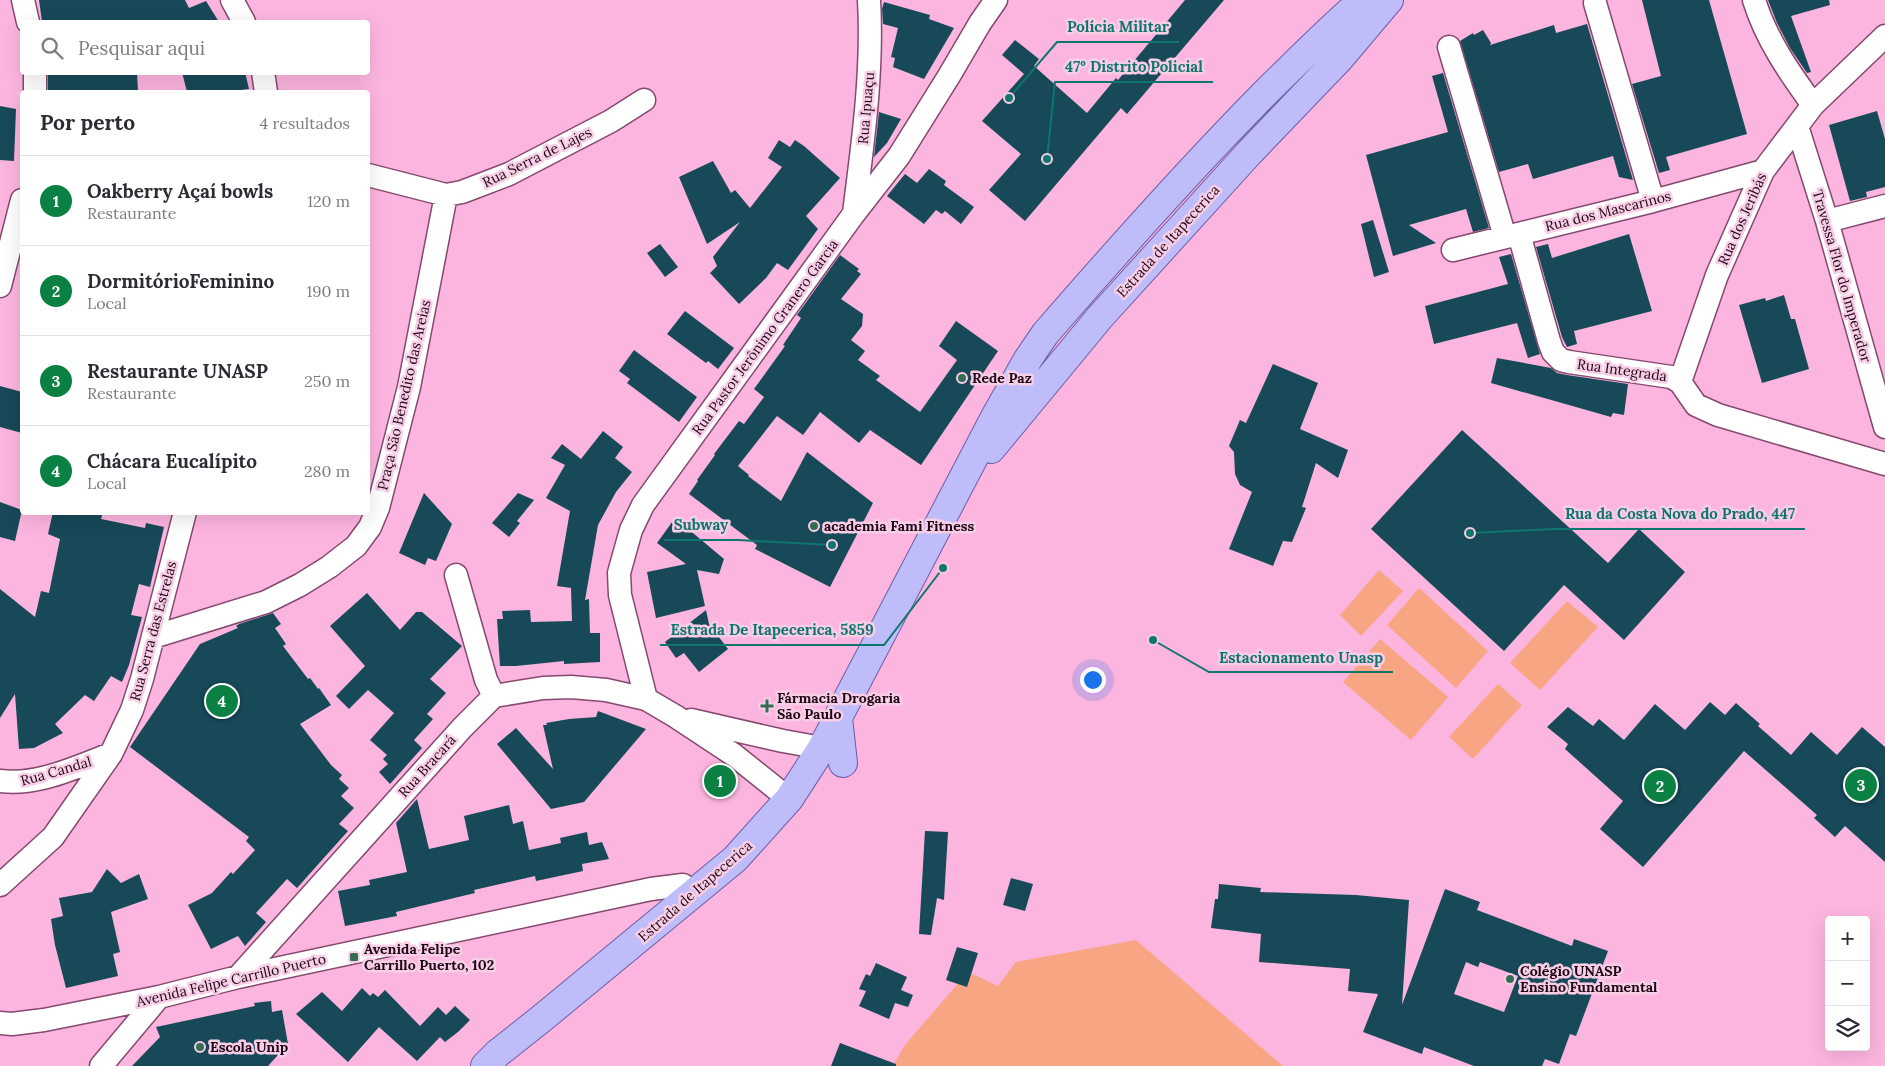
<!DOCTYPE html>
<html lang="pt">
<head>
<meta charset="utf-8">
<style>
  body { margin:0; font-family:Lora,serif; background:#f7f7f7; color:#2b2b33 }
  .controls { position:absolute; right:15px; bottom:15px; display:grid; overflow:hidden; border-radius:5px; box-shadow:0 5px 20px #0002 }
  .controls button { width:45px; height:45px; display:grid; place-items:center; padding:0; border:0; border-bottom:1px solid #e1e1e2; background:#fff; color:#2b2b33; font:25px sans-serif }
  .you { position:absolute; left:1092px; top:679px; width:18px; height:18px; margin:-12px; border:4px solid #fff; border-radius:50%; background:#1a73e8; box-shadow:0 0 0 8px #1a73e833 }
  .badge { display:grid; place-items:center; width:32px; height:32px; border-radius:50%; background:#0b8043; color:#fff; font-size:16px; font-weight:700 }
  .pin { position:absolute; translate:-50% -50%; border:2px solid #fff; box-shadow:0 1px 5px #0006 }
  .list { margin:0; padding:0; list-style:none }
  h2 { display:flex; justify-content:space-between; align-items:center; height:65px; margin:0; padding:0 20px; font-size:21px }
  h2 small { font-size:16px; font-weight:400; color:#7c7c81 }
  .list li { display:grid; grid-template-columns:32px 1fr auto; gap:15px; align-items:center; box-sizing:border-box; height:90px; padding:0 20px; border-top:1px solid #e1e1e2 }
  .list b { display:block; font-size:19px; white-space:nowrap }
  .list p { margin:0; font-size:16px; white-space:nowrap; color:#7c7c81 }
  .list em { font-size:16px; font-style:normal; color:#7c7c81 }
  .icon { flex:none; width:28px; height:28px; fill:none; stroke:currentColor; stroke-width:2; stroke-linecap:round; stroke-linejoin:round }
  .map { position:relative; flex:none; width:1885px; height:1066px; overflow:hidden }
  .search { position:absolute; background:#fff; box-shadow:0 5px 20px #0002; left:20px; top:20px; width:350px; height:55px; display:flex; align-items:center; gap:12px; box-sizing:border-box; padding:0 18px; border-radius:5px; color:#7c7c81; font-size:19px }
  .panel { position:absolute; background:#fff; box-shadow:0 5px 20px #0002; left:20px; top:90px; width:350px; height:425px; border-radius:5px }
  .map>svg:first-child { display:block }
</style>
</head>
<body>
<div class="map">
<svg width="1885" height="1066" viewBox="0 0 1885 1066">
  <rect width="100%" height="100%" fill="#fcb5df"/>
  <path fill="#f8a583" d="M1379 570 1403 591 1361 636 1340 615Z
    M1419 588 1488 651 1456 688 1387 625Z
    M1567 601 1598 627 1540 690 1510 663Z
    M1380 639 1448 697 1411 740 1343 682Z
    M1498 684 1522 705 1473 759 1449 737Z
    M1136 940 1283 1066H893L904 1046 968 972 998 986 1016 962Z"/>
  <path fill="#174959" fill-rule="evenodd" d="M39 0H185L189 8 206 1 219 22H42Z
    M1185 0H1224L1127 114 1121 108 1025 221 989 190 1021 154 982 121 1024 74 1002 55 1015 40 1039 59 1034 66 1087 113 1116 78 1118 80Z
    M1642 0H1709L1747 134 1666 157 1670 170 1659 173 1632 84 1661 76Z
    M1768 0H1829L1830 5 1791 16 1811 72 1807 73 1790 48 1777 23Z
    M884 2 930 15 929 19 954 28 924 79 893 67 895 58 891 57 898 28 883 24 882 9Z
    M1587 24 1633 180 1619 177 1613 156 1533 179 1528 164 1499 172 1460 41 1473 33 1474 35 1483 30 1491 43 1490 45 1554 25 1556 33Z
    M58 72H137L138 92H48V73Z
    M182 72H245L249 89 223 92H187Z
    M1443 73 1489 228 1473 232 1466 209 1409 225 1436 243 1393 256 1366 155 1448 132 1432 76Z
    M0 106 16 109 14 161 0 160Z
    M1877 111 1885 139V187L1866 192 1867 197 1850 201 1829 125Z
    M879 112 901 119 887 143 874 157Z
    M779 140 790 147 795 140 804 146 840 178 806 216 818 229 788 270 777 263 766 278 739 304 710 273 717 266 713 257 740 222 707 244 679 177 713 161 731 193 735 190 750 208 782 167 768 158Z
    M929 169 946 181 944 185 974 207 961 224 945 211 942 214 936 210 924 224 887 196 905 174 917 183Z
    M1373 220 1389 272 1374 277 1361 224Z
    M1629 234 1652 311 1574 331 1577 344 1567 347 1562 337 1536 247 1548 244 1552 258Z
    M660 244 678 267 665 277 647 253Z
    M1511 254 1540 354 1528 358 1517 323 1434 344 1425 306 1508 284 1499 257Z
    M840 255 859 269 857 271 861 274 841 299 863 314 862 326 851 340 865 351 858 360 880 376 876 380 920 412 957 360 939 346 956 321 998 351 921 465 870 430 859 443 820 412 803 435 777 416 738 466 749 475 748 476 781 501 807 452 873 503 830 587 755 549 757 545 689 494 698 481 697 480 715 455 714 454 739 421 744 424 764 397 754 389 785 346 783 345 801 318 797 315Z
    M1784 295 1791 319H1795L1809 369 1762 383 1739 305 1765 298 1766 301Z
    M685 311 734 348 718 369 708 361 706 363 667 334Z
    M634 350 697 397 679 422 627 383 630 379 619 371Z
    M1497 358 1551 368 1557 373 1567 375 1628 384 1624 415 1613 413 1611 417 1491 383Z
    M1273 364 1318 383 1300 429 1348 450 1338 478 1316 463 1302 507 1306 508 1292 542 1283 541 1273 566 1229 549 1252 492 1240 485 1235 474 1234 452 1229 446 1240 420 1246 423Z
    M0 386 22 392V433L0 427Z
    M1462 430 1608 563 1639 529 1685 572 1624 640 1564 585 1504 651 1371 529Z
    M603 431 623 447 615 458 632 472 616 492 598 525 585 600 589 599 590 633H600V662L564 664V661L516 666H500L497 619H503L502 611 530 610 531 622 572 621 571 588 557 586 570 511 546 498 565 465 551 458 562 444 581 459Z
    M424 493 452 524 436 561 428 558 425 565 399 553Z
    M518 493 534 500 517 521 520 523 509 537 492 523Z
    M0 502 22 510 15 541 0 537Z
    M53 512H103L101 519 145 528 146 523 164 527 150 587 139 584 131 615 142 617 129 665 122 682 111 676 94 701 85 695 55 724 63 733 34 748 19 749 15 694 0 718V589L35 617 41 591 49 593 60 539 48 534Z
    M675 518 724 559 719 574 697 570 705 606 656 618 647 572 686 564 657 543Z
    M367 593 400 630 416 612H422L462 646 430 679 446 693 427 714 433 719 414 740 422 748 390 784 379 772 388 764 383 759 387 755 370 740 394 713 368 690 349 709 336 696 365 666 330 626Z
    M706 610 709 624 728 649 699 672 684 653 676 658 665 642Z
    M273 613 281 624 275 628 286 644 283 646 308 679 310 678 318 689 319 688 331 705 300 724 331 765 342 775 339 779 349 788 341 796 354 808 339 824 348 831 297 888 287 879 256 913 266 922 245 946 238 936 211 949 188 905 212 893 231 872 233 874 255 850 246 841 249 837 130 747 200 644 238 628 236 626 239 624Z
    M1710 702 1725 715 1736 703 1760 724 1758 726 1791 755 1811 732 1837 755 1862 727 1885 747V862L1845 826 1835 837 1814 818 1817 815 1744 751 1643 867 1600 829 1623 801 1565 749 1568 744 1547 727 1568 707 1593 726 1599 719 1624 740 1655 704 1685 730Z
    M598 711 646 729 584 802 551 809 497 744 516 728 553 769 543 725H547L546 723 569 719 596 717Z
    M417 799 429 849 469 840 464 816 509 805 513 824 523 821 529 850 561 843 560 838 587 832 589 845 602 842 609 859 582 864 583 871 536 881 535 876 474 890 475 893 396 912 397 916 345 926 338 891 370 885 369 880 407 872 396 823Z
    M925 831 948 832 944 900 937 898 931 935 919 934Z
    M107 869 121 883 139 874 148 899 111 912 120 952 113 954 118 976 66 988 55 945 51 919 63 916 59 898 92 892Z
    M1011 878 1033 884 1025 911 1003 905Z
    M1219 884 1261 888 1260 892 1356 895 1409 900 1402 1005 1445 889 1480 902 1477 910 1572 946 1574 939 1608 951 1576 1036 1570 1034 1559 1064 1545 1059 1542 1066H1474L1424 1047 1422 1054 1363 1032 1378 994 1348 991 1350 969 1259 962 1261 934 1211 928 1215 899H1218ZM1466 962 1478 967 1480 962 1518 976 1504 1012 1454 994Z
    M957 947 978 953 967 987 946 980Z
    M876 963 907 977 901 990 913 995 908 1007 895 1003 889 1019 859 1006 866 991 859 989 866 974 870 976Z
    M362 988 370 996 373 993 378 997 385 990 420 1026 438 1007 446 1015 455 1006 470 1020 458 1032 445 1042 440 1037 417 1061 379 1027 348 1062 296 1014 322 992 342 1011Z
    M271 1001 272 1012 282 1010 288 1044 268 1066H132L160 1037 156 1027 255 1006 254 1003Z
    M840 1043 896 1064V1066H831Z"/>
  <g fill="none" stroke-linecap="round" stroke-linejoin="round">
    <defs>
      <path id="minor" d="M23 0 28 22
        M232 0 244 22
        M1754 0C1766 39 1789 72 1813 105
        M1595 3 1653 201
        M1449 47 1505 237
        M35 72V92
        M263 72 266 92
        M1797 126 1827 221 1885 427
        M368 175 446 195 462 192 509 174 611 121 644 100
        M854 213C863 142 873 71 869 0
        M1827 221 1885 206
        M1519 234 1549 341 1553 352 1561 360 1569 362 1671 377 1680 382 1696 405 1718 415 1885 464
        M1453 250 1653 201 1763 171
        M0 286 22 200
        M1680 382 1717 275 1763 171 1813 105 1885 36
        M456 575 486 680 494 696
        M153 637 266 602 300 585 329 567 356 546 370 527 378 508 409 387 446 195
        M646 699 620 595 619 573 631 530 643 505 853 215 899 156 949 76 980 23 996 0
        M691 720 783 741 822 748
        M0 781C38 786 76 767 111 754
        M0 885 53 837 111 754 132 710 142 679 185 512
        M238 977 462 728 494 696 543 688 571 687 606 690 646 699 675 716 734 755 789 799
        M0 1023 12 1024 44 1020 159 997 238 977 651 889 683 885 694 894
        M101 1066 159 997"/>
      <path id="major" d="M991 449 1100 317 1249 153 1340 58 1389 0
        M838 718 843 763
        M485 1066 498 1053 541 1019 735 859 789 799 822 748 995 417 1028 359 1045 334C1117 251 1189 170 1266 92 1298 61 1329 29 1363 0"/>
    </defs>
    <use href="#minor" stroke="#85486e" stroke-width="25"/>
    <use href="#major" stroke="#695fa6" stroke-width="30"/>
    <use href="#minor" stroke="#fff" stroke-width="22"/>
    <use href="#major" stroke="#bebcf9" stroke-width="28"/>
  </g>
  <g fill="#356d54" stroke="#f8cde6" stroke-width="2">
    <circle cx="962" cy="378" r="5"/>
    <circle cx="814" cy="526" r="5"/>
    <path d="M764.5 698.5h5v5h5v5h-5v5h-5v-5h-5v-5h5z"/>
    <rect x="349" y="952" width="10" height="10" rx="2.5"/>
    <circle cx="1510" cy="979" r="5"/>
    <circle cx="200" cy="1047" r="5"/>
  </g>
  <g text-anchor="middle" stroke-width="5" stroke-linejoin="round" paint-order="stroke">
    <g font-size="14" fill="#1c0514" stroke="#f8cde6">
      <text transform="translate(866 108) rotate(-85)" y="5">Rua Ipuaçu</text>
      <text transform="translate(537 157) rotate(-26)" y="5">Rua Serra de Lajes</text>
      <text transform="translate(1608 211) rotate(-14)" y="5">Rua dos Mascarinos</text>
      <text transform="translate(1742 219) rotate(-66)" y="5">Rua dos Jeribás</text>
      <text transform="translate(1168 241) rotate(-48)" y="5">Estrada de Itapecerica</text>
      <text transform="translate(1842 276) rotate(74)" y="5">Travessa Flor do Imperador</text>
      <text transform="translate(765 337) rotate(-54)" y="5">Rua Pastor Jerônimo Granero Garcia</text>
      <text transform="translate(1622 370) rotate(8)" y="5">Rua Integrada</text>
      <text transform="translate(404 395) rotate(-77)" y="5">Praça São Benedito das Areias</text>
      <text transform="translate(153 631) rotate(-75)" y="5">Rua Serra das Estrelas</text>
      <text transform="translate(427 766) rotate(-48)" y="5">Rua Bracará</text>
      <text transform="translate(56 771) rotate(-16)" y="5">Rua Candal</text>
      <text transform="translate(695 891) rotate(-41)" y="5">Estrada de Itapecerica</text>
      <text transform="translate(231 980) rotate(-13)" y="5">Avenida Felipe Carrillo Puerto</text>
    </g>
    <g font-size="14" font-weight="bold" fill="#1c0514" stroke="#f8cde6" text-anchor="start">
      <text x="972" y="383">Rede Paz</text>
      <text x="824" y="531">academia Fami Fitness</text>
      <text x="777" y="703">Fármacia Drogaria<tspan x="777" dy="16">São Paulo</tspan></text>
      <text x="364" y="954">Avenida Felipe<tspan x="364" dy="16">Carrillo Puerto, 102</tspan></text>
      <text x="1520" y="976">Colégio UNASP<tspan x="1520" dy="16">Ensino Fundamental</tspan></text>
      <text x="210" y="1052">Escola Unip</text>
    </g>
  </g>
  <path fill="none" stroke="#0f766e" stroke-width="2" d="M1009 98L1057 42H1179M1047 159L1055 82H1213M1470 533L1554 529H1805M832 545L738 540H664M943 568L884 645H660M1153 640L1209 672H1393"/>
  <g fill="#0f766e" stroke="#f8cde6" stroke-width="2">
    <circle cx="1009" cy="98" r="5"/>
    <circle cx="1047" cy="159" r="5"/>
    <circle cx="1470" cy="533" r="5"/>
    <circle cx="832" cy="545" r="5"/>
    <circle cx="943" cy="568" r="5"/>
    <circle cx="1153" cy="640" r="5"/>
  </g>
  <g font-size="15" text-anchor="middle" font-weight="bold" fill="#0f766e" stroke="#f8cde6" stroke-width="5" stroke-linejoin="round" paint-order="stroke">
    <text x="1118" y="32">Polícia Militar</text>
    <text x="1134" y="72">47º Distrito Policial</text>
    <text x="1680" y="519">Rua da Costa Nova do Prado, 447</text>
    <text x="701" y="530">Subway</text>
    <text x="772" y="635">Estrada De Itapecerica, 5859</text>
    <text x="1301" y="663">Estacionamento Unasp</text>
  </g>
</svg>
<div class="controls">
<button>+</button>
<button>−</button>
<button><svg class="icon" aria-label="layers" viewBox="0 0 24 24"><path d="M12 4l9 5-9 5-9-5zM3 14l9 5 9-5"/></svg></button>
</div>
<div class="you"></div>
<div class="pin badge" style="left:720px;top:781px">1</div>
<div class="pin badge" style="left:1660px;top:786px">2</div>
<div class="pin badge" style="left:1861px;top:785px">3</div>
<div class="pin badge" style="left:222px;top:701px">4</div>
<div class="search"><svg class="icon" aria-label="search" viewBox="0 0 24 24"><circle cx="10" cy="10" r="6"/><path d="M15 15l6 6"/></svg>Pesquisar aqui</div>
<section class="panel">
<h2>Por perto<small>4 resultados</small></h2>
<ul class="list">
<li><span class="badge">1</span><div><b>Oakberry Açaí bowls</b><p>Restaurante</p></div><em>120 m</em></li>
<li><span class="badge">2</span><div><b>DormitórioFeminino</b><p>Local</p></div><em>190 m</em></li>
<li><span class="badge">3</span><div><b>Restaurante UNASP</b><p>Restaurante</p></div><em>250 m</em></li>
<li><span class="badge">4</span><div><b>Chácara Eucalípito</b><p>Local</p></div><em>280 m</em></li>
</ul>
</section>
</div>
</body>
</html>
